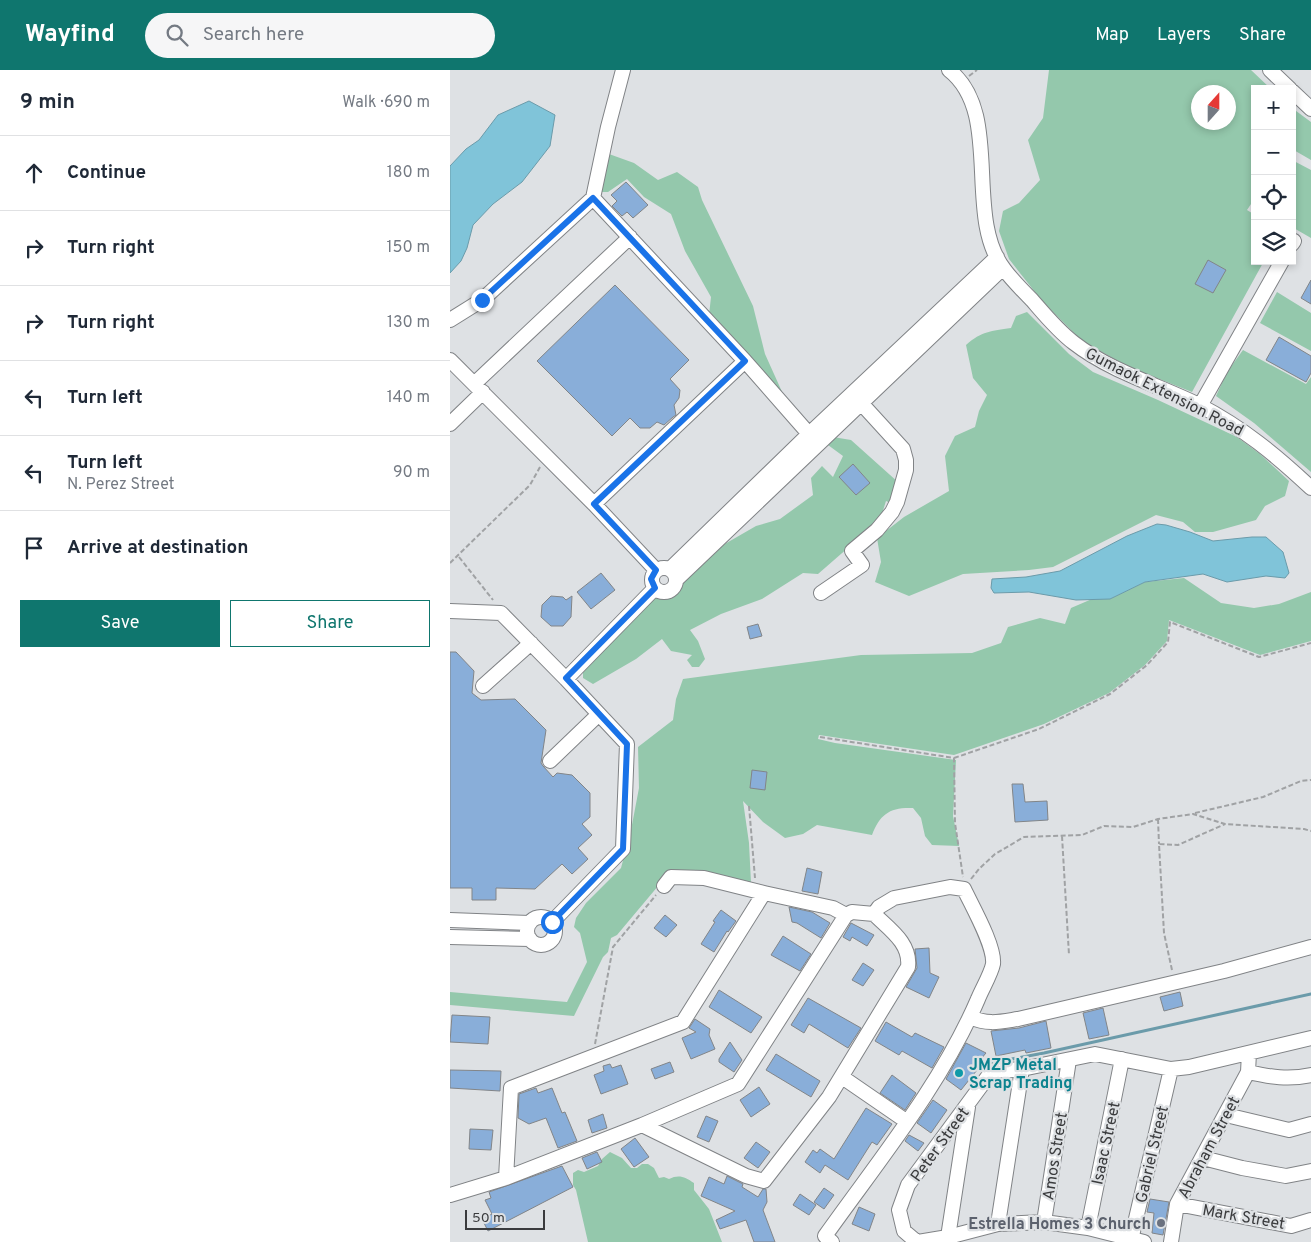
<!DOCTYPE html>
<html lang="en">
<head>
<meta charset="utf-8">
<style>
  body { margin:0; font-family:Overpass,sans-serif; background:#f6f6f7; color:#1f2937 }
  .controls { position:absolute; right:15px; top:15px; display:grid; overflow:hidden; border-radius:0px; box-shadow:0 2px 8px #0003 }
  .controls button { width:45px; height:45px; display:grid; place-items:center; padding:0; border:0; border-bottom:1px solid #e0e1e3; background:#fff; color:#1f2937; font:25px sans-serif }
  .compass { position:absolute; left:741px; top:15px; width:45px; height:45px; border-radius:50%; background:#fff; box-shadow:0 2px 8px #0003; rotate:21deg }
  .scale { position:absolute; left:15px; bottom:12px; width:80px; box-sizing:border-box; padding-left:5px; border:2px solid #3a3b3d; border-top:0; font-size:14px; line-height:18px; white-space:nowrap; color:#3a3b3d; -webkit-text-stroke:4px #dee1e4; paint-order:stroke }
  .stop { position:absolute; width:15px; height:15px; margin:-11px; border:4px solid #1a73e8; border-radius:50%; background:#fff }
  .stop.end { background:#1a73e8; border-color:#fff; box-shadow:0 1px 5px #0008 }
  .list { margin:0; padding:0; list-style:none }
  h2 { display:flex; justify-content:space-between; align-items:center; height:65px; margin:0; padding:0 20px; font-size:21px }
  h2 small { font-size:16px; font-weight:400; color:#747a83 }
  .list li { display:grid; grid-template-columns:32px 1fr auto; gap:15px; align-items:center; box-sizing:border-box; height:75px; padding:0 20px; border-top:1px solid #e0e1e3 }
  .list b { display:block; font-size:19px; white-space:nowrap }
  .list p { margin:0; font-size:16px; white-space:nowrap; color:#747a83 }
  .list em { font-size:16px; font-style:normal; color:#747a83 }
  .actions { display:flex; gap:10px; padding:15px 20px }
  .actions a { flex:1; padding:11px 0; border:1px solid #0f766e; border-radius:0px; text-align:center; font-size:18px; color:#0f766e }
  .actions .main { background:#0f766e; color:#fff }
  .icon { flex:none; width:28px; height:28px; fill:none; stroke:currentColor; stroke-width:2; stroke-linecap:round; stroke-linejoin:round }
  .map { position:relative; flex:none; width:861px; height:1172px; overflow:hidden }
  header { display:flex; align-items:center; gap:30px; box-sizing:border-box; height:70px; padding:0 25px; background:#0f766e; color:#fff }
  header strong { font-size:24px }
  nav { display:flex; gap:28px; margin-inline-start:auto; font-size:18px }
  .search { width:350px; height:45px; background:#f6f6f7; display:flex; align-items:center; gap:12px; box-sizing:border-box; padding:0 18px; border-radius:28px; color:#747a83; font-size:19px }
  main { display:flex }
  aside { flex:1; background:#fff }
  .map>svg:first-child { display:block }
</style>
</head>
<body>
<header>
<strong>Wayfind</strong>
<div class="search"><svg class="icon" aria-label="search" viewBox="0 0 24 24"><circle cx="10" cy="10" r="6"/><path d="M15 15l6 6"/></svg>Search here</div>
<nav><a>Map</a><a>Layers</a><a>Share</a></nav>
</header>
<main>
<aside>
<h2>9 min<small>Walk · 690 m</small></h2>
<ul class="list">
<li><svg class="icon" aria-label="ahead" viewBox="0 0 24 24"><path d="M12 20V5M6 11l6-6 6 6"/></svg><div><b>Continue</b></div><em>180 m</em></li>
<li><svg class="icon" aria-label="right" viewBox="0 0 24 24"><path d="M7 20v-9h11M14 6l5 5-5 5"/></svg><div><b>Turn right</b></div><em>150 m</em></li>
<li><svg class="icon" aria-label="right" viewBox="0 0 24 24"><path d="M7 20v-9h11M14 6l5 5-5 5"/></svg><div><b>Turn right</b></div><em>130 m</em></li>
<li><svg class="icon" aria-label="left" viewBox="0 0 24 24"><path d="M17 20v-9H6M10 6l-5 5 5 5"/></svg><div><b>Turn left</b></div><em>140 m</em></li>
<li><svg class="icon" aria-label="left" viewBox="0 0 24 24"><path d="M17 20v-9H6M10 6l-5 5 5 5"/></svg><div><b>Turn left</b><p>N. Perez Street</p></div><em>90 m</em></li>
<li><svg class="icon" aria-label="arrive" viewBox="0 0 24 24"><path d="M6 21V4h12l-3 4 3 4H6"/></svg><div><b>Arrive at destination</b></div></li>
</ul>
<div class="actions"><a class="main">Save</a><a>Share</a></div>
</aside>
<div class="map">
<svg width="861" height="1172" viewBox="0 0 861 1172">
  <rect width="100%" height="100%" fill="#dee1e4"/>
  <path fill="#94c8ac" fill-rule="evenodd" d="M599 0H801L821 19H805V128L797 140 805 145V191H814L742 322 679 297 632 271 592 231 559 189 549 161 553 141 569 133 590 110 578 70 593 48ZM748 22H778V52H748Z
    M842 38 861 52V90L842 79Z
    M159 84 184 93 208 110 227 102 248 117 252 130 303 236 315 284 333 324 259 245 261 227 235 181 221 144 194 127 177 109 158 122H149Z
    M842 90 861 100V168L842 157Z
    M827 222 861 243V281L810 253Z
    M577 242 619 284 643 302 708 330 787 367 810 384 839 411 835 426 815 436 806 450 763 462H745L733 452 706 445 603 497 579 500 513 504 459 526 425 512 431 492 427 468 454 447 499 421 495 386 505 366 525 357 529 341 537 325 523 308 516 275C532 261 541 261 561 258L566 246Z
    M793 280 856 314 861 307V402L804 353 766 326 777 302Z
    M383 367 401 370 449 413 443 434 436 431 430 450 368 504 353 503 312 529 271 544 240 560 248 571 255 589 249 597H242L237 590 242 585 221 581 212 569 186 589 143 614 133 608V597L203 530 219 521 247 490 306 456 330 449 363 425 361 408 372 396 383 407 393 386 378 375Z
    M734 508 771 533 804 538 829 534 861 522V571L810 585 719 550 717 571 695 595 659 623 594 654 504 685 369 665 368 669 385 673 506 690 503 746 509 776 482 775 475 766 471 748 463 738C440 737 430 744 422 765L367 755 353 764 335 768 313 752 293 731 299 773 301 813 219 803 167 865 161 868 158 882 153 887 124 946 0 935V922L117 932 137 892 130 863 124 857 126 848 136 833 171 798 181 760 189 718 188 677 223 650 226 629 233 609 411 585 522 583 551 573 558 557 590 548 615 554 621 538 642 529H660L695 512Z
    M160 1082 172 1088 181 1098H187L192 1094H198L204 1098 209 1108 214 1107 219 1109C229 1104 235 1107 244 1113V1120L259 1139 272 1172H138L126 1120 123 1115V1103L128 1100 134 1102 148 1096 152 1089Z"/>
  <path fill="#80c4d9" stroke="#6b9baa" d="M79 31 105 45 100 76 72 112 43 134 23 155 17 178 11 191 0 203V96L16 79 29 70 48 45Z
    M707 454 716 455 740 462 763 471 802 467H816L833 482 839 503 835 508 816 506 777 512 753 504 695 512 660 529 626 530 579 522 544 523 541 518 542 509 576 507 610 501 677 466Z"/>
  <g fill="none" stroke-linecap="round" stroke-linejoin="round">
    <path stroke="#6b9baa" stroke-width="3" d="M530 995 594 983 861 924"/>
  </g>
  <path fill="#89aed9" stroke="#828588" d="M176 112 198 135 183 148 177 142 172 146 162 136 167 131 161 125Z
    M758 190 776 200 763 223 745 214Z
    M861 210V234L851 228Z
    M165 215 239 290 220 309 230 320 229 328 224 335 226 345 223 347 214 355 207 352 200 358H190L180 348 162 366 87 291Z
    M829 267 861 286V303L856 312 816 290Z
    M403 394 420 413 406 425 389 407Z
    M151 503 165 520 141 539 127 522Z
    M101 526 113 527 116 530 122 526 121 547 113 556H101L91 547 92 535Z
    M308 554 312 566 300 569 297 557Z
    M0 582H6L24 601 22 623 31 630 65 629 96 660 91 693 93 696 103 707 107 703 122 705 140 723V747L132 754 142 765 128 778 138 789 122 804 112 794 85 819 46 818V830H22V818H0Z
    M302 700 317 702 315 720 300 718Z
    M562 714H573L575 732 597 731 598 750 565 752Z
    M357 798 372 802 368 824 352 821Z
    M339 837 362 842 380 853 371 868 347 853 342 852Z
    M271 840 286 851 278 862 277 861 264 882 251 874 265 852 263 851Z
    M215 845 227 855 216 867 204 858Z
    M401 853 424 865 417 876 402 867 400 871 393 867Z
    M333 866 361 884 350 901 321 885Z
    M479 878 480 903 489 907 479 928 456 917 467 898 465 879Z
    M413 893 424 900 413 916 402 910Z
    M269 920 312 947 301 963 259 937Z
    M730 922 733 936 714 941 710 927Z
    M358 928 411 958 398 978 359 954 354 963 341 955Z
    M653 938 659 965 639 969 633 943Z
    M2 945 40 947 38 974 0 972Z
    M245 949 260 959 259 965 265 979 241 989 232 968 246 962 239 958Z
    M596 951 601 978 576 983 575 980 546 986 541 961 569 958Z
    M436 952 462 967 465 963 494 977 482 998 452 981 449 985 425 971Z
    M280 972 292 990 284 1002 269 992V989Z
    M516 973 536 983 524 997 527 1000 511 1020 496 1009Z
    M326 984 370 1011 361 1027 316 1000Z
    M220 992 224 1002 205 1009 201 999Z
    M160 994 162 998 171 995 178 1014 151 1024 144 1005 154 1001 153 996Z
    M0 1000 51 1001 50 1021 0 1018Z
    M442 1005 466 1023 455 1040 430 1023Z
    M309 1017 320 1034 301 1047 290 1030Z
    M86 1018 88 1023 102 1018 112 1043 115 1042 127 1071 108 1078 96 1048 79 1054 68 1048 69 1024Z
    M483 1030 497 1040 481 1063 467 1053Z
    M416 1038 442 1054 427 1075 422 1072 398 1110 375 1095 370 1103 355 1092 363 1080 367 1083 370 1079 384 1089Z
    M153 1044 157 1058 142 1063 138 1050Z
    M256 1046 268 1051 259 1072 247 1067Z
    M20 1059 43 1060 41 1080 19 1079Z
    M459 1065 474 1073 468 1081 455 1071Z
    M185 1068 199 1087 184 1097 171 1079Z
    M306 1072 320 1082 308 1098 294 1088Z
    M147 1082 152 1092 137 1099 132 1088Z
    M112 1096 123 1117 38 1161 32 1149 42 1144 35 1130 41 1128 39 1122Z
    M277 1106 293 1114 292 1117 308 1127 313 1119H316L317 1132 313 1140 325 1172H304L296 1150 270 1159 266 1150 285 1141 251 1126 259 1107 274 1114Z
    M374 1118 384 1125 374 1139 364 1132Z
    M350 1124 366 1135 359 1145 343 1135Z
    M700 1129 719 1132 713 1165 702 1163 704 1143 697 1142Z
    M409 1137 425 1144 419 1161 402 1154Z"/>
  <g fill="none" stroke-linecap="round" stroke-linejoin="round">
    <defs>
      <path id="minor" d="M499 0C554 43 513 146 554 199 562 210 572 220 582 230 595 245 608 261 624 273 660 301 708 315 749 335 793 358 826 385 861 418
        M820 0 840 19
        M842 21 861 39
        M143 128 295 291 359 364 547 187
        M842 174 844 171
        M0 250 32 230 143 128 158 57 173 0
        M0 290 144 434 206 500
        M24 314 180 167
        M750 336 832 191
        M0 354 33 322
        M144 434 295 291
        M202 510a12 12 0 1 1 24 0a12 12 0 1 1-24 0Z
        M220 499 359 364
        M226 510 553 198
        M371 523 412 495 402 481 427 460 442 442 447 432 456 400V390L453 379 411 333
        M0 541 51 543 116 609 177 674 173 779 102 852
        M116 609 205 518
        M33 616 81 573
        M100 691 149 644
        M214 816 221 807 254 808 314 823 383 838 396 845
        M77 861a14 14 0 1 1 28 0a14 14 0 1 1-28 0Z
        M0 850 80 853
        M0 867 80 869
        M520 947C538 955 549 952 568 949L774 901 861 877
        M798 1002C820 1007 839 1010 861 1005
        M392 1007 456 1051
        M776 1045 839 1060 861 1054
        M192 1055 296 1106 314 1111 379 1027 458 897C461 873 439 859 424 844
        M753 1088 792 1098 836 1106 861 1101
        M56 1108 61 1018 233 952 314 823
        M0 1125 56 1108 192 1055 288 1014 396 845 402 842 424 844 429 837 444 828 500 817 514 819C522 836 545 876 543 894 541 904 532 919 528 929 491 1015 429 1090 375 1166L382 1172
        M727 1134 841 1156 861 1150
        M594 1152 619 990
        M548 1154 572 999
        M638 1158 672 989
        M498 1167 518 1037
        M681 1170 721 999
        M467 1172 454 1161 449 1140 458 1115 542 1001 572 999 645 984 721 999 739 997 861 968
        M468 1172 498 1167 548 1154 594 1152 638 1158 694 1172
        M721 1172 727 1134 798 1002 799 983"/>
    </defs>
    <use href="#minor" stroke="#808386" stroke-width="16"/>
    <path stroke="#a0a2a4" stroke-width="2" stroke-dasharray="5 2.5" stroke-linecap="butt" d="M519 6 527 0
      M9 487 43 530
      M0 493 80 415 90 397
      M370 667 504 688 505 753 513 807
      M504 688 589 659 660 624 697 595 718 572 720 552 809 587 861 573
      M299 736 305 808
      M745 743 813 727 851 711 861 710
      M708 749 709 774
      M612 766 619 885
      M521 809 529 799 545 784 574 767 632 765 654 756 683 757 708 749 743 744 775 754 854 759 861 761
      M722 900 714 863 709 774 728 775 775 754
      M145 974 163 877 206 825"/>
    <use href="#minor" stroke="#fff" stroke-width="14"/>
  </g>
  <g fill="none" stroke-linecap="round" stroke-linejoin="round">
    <path stroke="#1a73e8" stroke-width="6" d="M32 230 143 128 295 291 144 434 206 500 201 509 205 518 116 608 177 674 173 779 102 852"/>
  </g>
  <circle fill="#0f9aa8" stroke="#dee1e4" stroke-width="2" cx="509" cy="1003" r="5"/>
  <circle fill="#6b7280" stroke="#dee1e4" stroke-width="2" cx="711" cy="1153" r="5"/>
  <g text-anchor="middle" stroke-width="4.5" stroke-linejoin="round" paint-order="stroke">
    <g font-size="16" fill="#3a3b3d" stroke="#dee1e4">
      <text transform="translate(715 321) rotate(27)" y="6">Gumaok Extension Road</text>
      <text transform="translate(655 1073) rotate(-78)" y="6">Isaac Street</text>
      <text transform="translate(489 1074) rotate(-54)" y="6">Peter Street</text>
      <text transform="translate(758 1077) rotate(-62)" y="6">Abraham Street</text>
      <text transform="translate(701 1084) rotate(-77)" y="6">Gabriel Street</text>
      <text transform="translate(604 1086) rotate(-81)" y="6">Amos Street</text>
      <text transform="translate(794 1146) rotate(10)" y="6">Mark Street</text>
    </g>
    <g font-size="16" font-weight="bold" fill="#0d838f" stroke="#dee1e4" text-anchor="start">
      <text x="519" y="1000">JMZP Metal<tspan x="519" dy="18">Scrap Trading</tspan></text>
    </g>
    <g font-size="16" font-weight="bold" fill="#5b616d" stroke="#dee1e4" text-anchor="end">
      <text x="701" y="1159">Estrella Homes 3 Church</text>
    </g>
  </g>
</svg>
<div class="controls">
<button>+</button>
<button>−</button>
<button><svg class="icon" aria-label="locate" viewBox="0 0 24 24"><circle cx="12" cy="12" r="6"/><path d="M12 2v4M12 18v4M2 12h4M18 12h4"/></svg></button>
<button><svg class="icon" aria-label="layers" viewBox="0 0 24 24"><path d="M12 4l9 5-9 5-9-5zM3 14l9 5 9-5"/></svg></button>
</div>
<svg class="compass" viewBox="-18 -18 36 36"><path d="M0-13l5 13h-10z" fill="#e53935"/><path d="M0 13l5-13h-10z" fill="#747a83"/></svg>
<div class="scale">50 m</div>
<div class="stop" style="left:102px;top:852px"></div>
<div class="stop end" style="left:32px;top:230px"></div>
</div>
</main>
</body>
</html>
